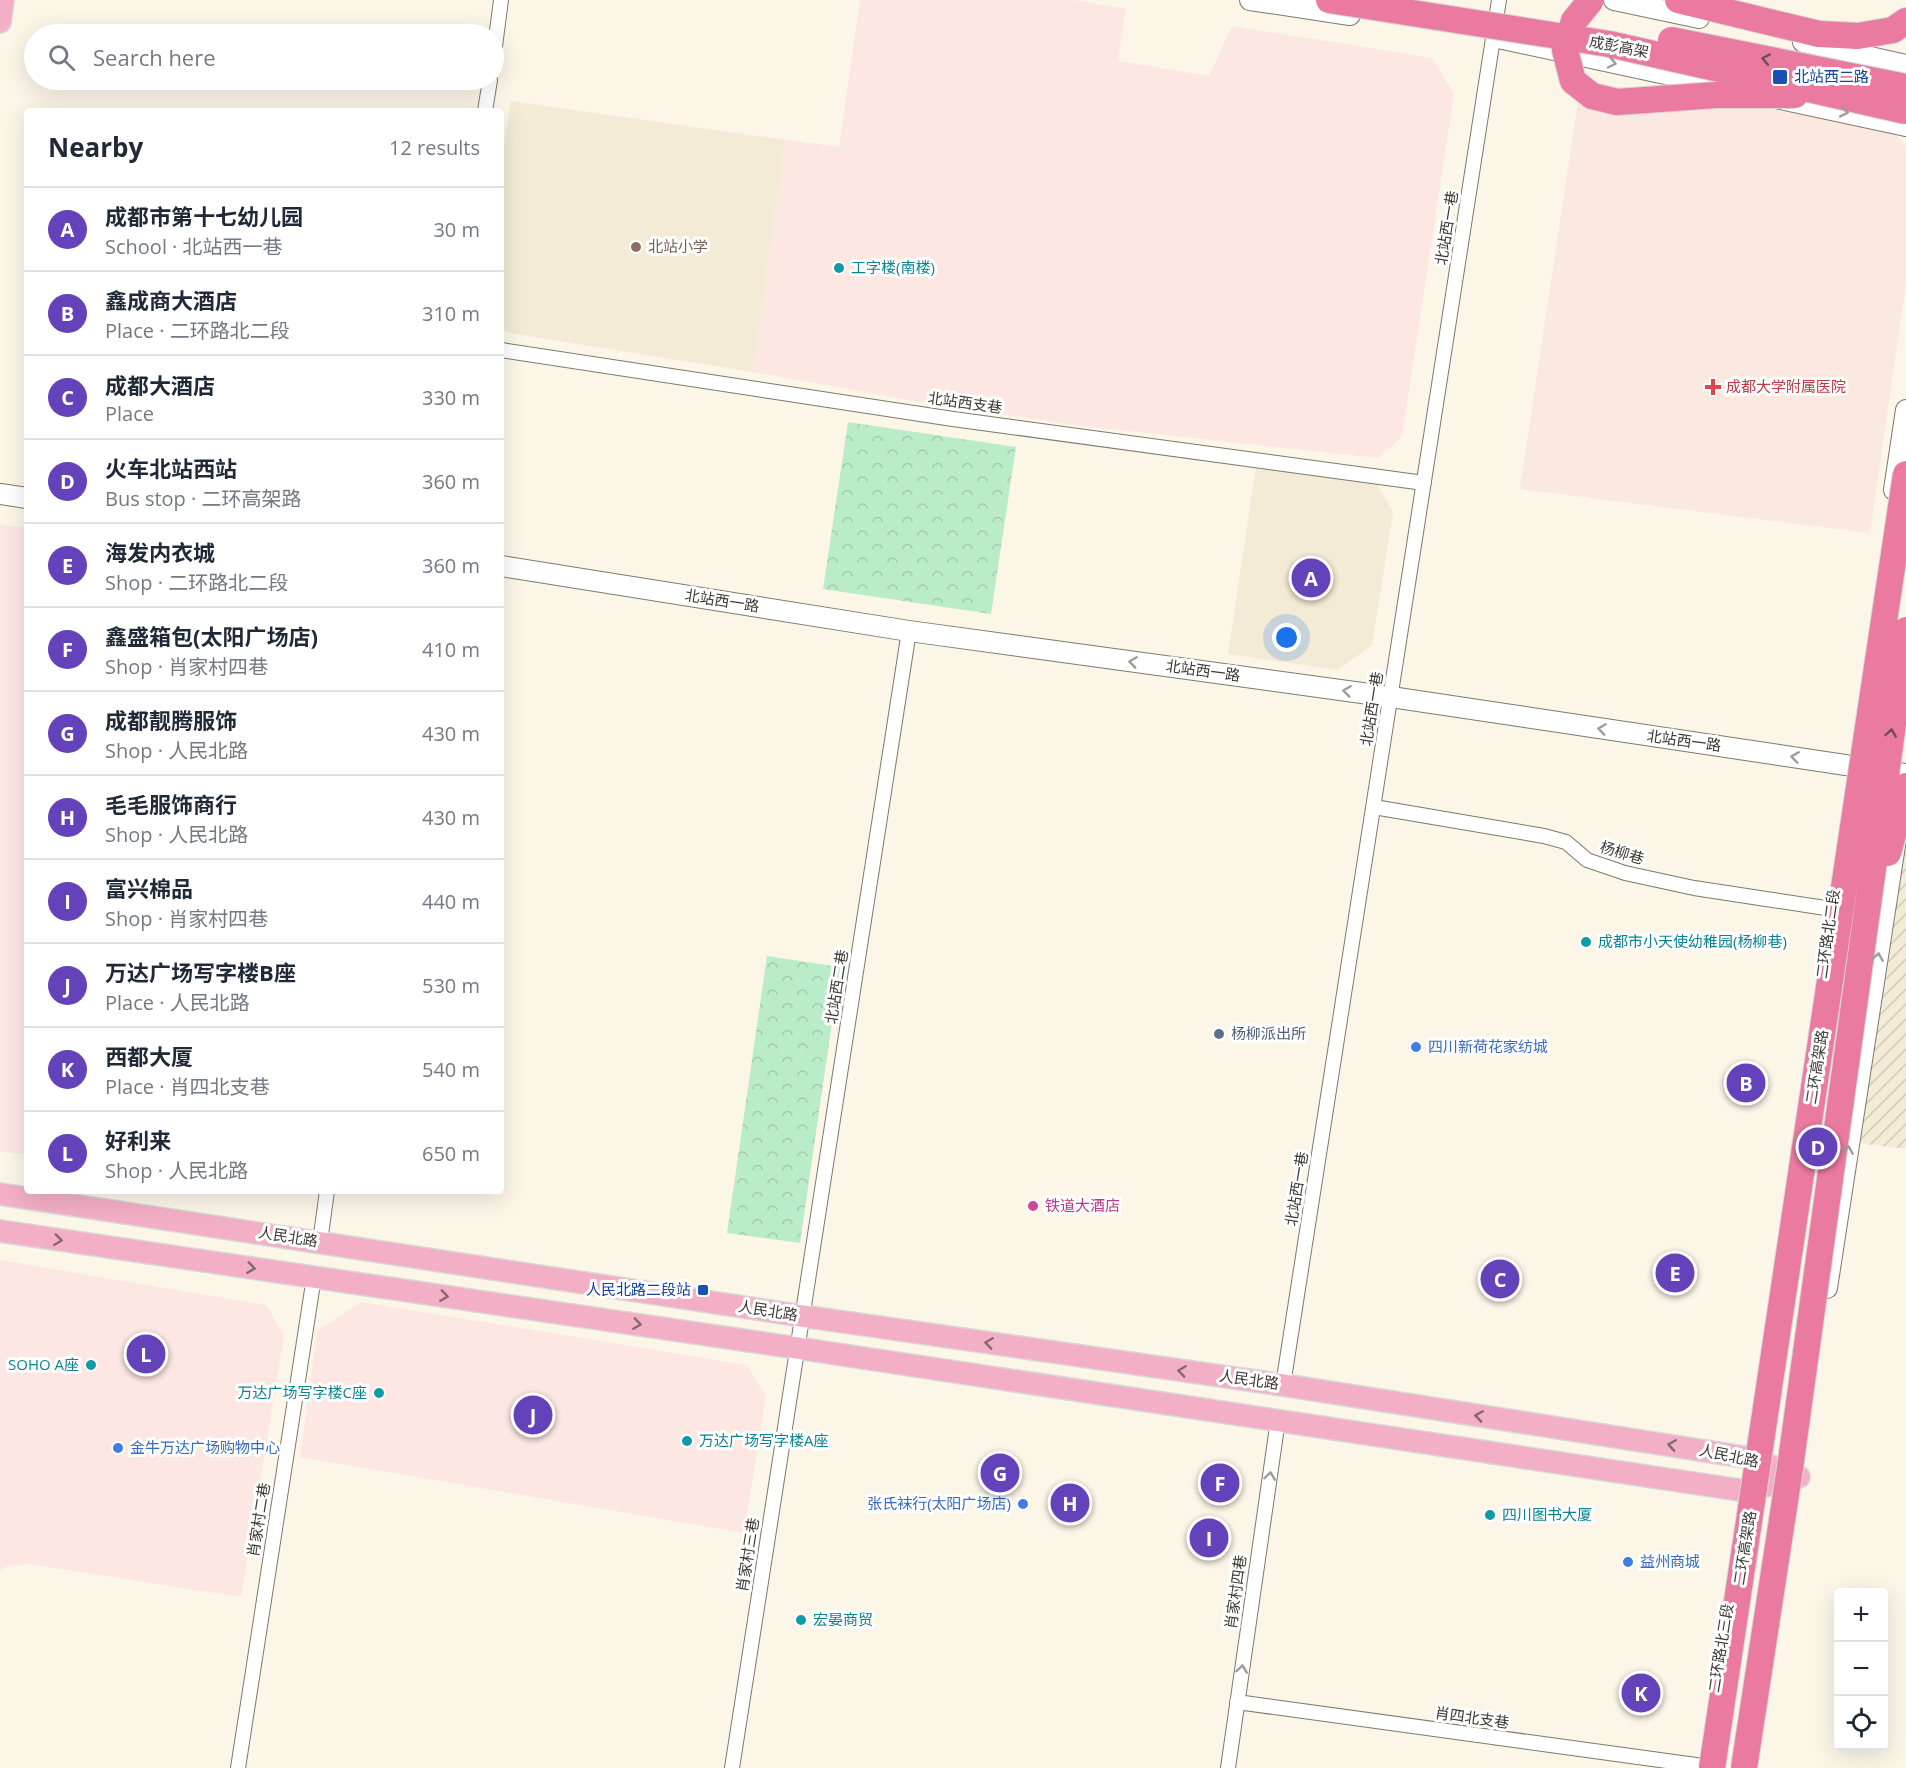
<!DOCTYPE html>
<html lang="en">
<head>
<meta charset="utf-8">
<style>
  body { margin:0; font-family:"Open Sans","Noto Sans SC",sans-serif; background:#f6f6f7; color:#1f2937 }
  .controls { position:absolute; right:18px; bottom:18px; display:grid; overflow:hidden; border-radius:6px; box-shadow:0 6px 24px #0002 }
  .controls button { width:54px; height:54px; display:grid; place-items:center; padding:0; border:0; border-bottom:2px solid #e0e1e3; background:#fff; color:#1f2937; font:30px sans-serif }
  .you { position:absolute; left:1287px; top:638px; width:21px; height:21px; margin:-15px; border:4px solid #fff; border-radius:50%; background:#1a73e8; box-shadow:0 0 0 9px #1a73e833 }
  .badge { display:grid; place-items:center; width:39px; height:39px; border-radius:50%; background:#6342ba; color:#fff; font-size:20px; font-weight:700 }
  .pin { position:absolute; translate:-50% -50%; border:3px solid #fff; box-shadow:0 2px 6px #0006 }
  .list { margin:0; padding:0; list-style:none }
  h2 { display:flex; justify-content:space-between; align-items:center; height:78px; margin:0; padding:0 24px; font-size:26px }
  h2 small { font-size:20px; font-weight:400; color:#747a83 }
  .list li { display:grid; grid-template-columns:39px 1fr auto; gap:18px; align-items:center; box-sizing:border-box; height:84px; padding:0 24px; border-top:2px solid #e0e1e3 }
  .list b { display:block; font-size:22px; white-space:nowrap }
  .list p { margin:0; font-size:20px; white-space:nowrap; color:#747a83 }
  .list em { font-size:20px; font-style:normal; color:#747a83 }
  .icon { flex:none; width:33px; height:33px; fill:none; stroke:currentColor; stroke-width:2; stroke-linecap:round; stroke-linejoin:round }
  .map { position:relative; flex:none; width:1906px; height:1768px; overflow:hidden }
  .search { position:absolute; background:#fff; box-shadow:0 6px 24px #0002; left:24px; top:24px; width:480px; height:66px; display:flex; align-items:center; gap:15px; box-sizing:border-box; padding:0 21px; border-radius:33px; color:#747a83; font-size:22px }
  .panel { position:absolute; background:#fff; box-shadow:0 6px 24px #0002; left:24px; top:108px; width:480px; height:1086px; border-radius:6px }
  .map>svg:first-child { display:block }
</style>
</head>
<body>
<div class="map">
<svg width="1906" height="1768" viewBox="0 0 1906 1768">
  <defs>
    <pattern id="industrial-furrows" width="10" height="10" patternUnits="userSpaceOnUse" patternTransform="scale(1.5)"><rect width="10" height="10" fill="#f3ebd6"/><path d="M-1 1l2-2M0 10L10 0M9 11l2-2" fill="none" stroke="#d1cab8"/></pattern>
    <pattern id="park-crowns" width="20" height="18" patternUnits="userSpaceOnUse" patternTransform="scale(1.5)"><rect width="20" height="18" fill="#bbecc9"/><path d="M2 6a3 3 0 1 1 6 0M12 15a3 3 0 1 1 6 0" fill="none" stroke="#a2cbad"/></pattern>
  </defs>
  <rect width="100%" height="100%" fill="#fbf6e8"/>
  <path fill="#fce7e3" d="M860 0H1073L1126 9 1118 61 1209 76 1232 26 1432 58 1454 94 1402 437 1378 458 1081 426 926 403 753 372 786 140 839 147Z
    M0 525 27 528V1155L0 1151Z
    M0 1260 266 1305 284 1336 241 1597 29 1564 7 1566 0 1572Z
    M361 1302 747 1365 766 1396 744 1533 300 1457 317 1331Z"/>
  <path fill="url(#industrial-furrows)" d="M1906 806V1149L1856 1143Z"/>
  <path fill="#f3ebd6" d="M511 101 786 140 753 372 515 334 501 330V163Z
    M1256 467 1377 484 1393 512 1372 645 1338 670 1228 654Z"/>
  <path fill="#fbe8e0" d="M1581 81 1889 128 1906 146V284L1870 533 1520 489Z"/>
  <path fill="url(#park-crowns)" d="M848 422 1016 447 991 614 823 589Z
    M767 956 840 967 800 1243 727 1233Z"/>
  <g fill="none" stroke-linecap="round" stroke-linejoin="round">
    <defs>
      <path id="street" d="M494 54 501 0
        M485 111 490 80
        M501 350 953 419 1424 483
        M1374 807 1544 836 1566 842 1587 860 1625 873 1694 888 1832 909
        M320 1242 327 1191
        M1283 1385 1499 0
        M1237 1702 1703 1766
        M238 1768 314 1277
        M732 1768 909 631
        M1228 1768 1278 1420"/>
      <path id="secondary" d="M1250 0 1350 15
        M1614 0 1699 18
        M1498 38 1730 88
        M1803 42 1906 65
        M1780 99 1906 126
        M1894 490 1906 410
        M0 494 27 498
        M501 566 909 631 1391 697 1906 774
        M1827 1288 1896 839"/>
      <path id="primary" d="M0 22 3 0
        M0 1194 802 1316 1283 1385 1750 1458 1799 1477
        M0 1231 797 1348 1746 1491 1799 1477"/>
      <path id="highway" d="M1678 0 1819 34 1858 36 1893 30 1906 21"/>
    </defs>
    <use href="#street" stroke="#7d796d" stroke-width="16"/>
    <use href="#secondary" stroke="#7d796d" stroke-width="22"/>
    <use href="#primary" stroke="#d8d7d6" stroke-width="24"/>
    <use href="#highway" stroke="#d8d7d6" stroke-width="28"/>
    <use href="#street" stroke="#fff" stroke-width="14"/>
    <use href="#secondary" stroke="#fff" stroke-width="20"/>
    <use href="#primary" stroke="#f3afc6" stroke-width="21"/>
    <use href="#highway" stroke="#eb7aa0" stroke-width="26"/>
    <defs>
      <path id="highway-bridge" d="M1329 0 1609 44 1906 111
        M1591 0 1574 21 1565 50 1573 81 1592 96 1617 102 1716 95H1795
        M1671 40 1906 87
        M1888 853 1906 786
        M1712 1768 1906 474
        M1744 1768 1790 1468 1906 630"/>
    </defs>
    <use href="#highway-bridge" stroke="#d8d7d6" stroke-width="28" stroke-linecap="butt"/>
    <use href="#highway-bridge" stroke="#eb7aa0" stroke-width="26"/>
  </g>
  <defs><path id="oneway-chevron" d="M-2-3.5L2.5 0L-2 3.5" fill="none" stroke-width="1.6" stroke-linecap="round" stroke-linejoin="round" transform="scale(1.5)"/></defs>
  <g stroke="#704c54">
    <use href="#oneway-chevron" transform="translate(1766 59) rotate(-169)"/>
    <use href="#oneway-chevron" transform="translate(1891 733) rotate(-82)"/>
  </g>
  <g stroke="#9d9c99">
    <use href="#oneway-chevron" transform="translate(1612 63) rotate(12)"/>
    <use href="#oneway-chevron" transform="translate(1844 112) rotate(12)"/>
    <use href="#oneway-chevron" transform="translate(1133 662) rotate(-172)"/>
    <use href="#oneway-chevron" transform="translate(1347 691) rotate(-172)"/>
    <use href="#oneway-chevron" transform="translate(1602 729) rotate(-172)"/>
    <use href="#oneway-chevron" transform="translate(1795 757) rotate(-172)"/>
    <use href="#oneway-chevron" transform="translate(1878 957) rotate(-81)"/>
    <use href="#oneway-chevron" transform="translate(1848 1150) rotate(-81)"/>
    <use href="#oneway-chevron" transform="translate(1270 1476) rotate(-82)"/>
    <use href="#oneway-chevron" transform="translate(1242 1669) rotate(-82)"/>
  </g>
  <g stroke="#85686e">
    <use href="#oneway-chevron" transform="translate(58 1240) rotate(8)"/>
    <use href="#oneway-chevron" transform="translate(251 1268) rotate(8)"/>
    <use href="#oneway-chevron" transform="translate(444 1296) rotate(8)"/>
    <use href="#oneway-chevron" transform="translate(637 1324) rotate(8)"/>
    <use href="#oneway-chevron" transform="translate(989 1343) rotate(-172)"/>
    <use href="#oneway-chevron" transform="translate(1182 1371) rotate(-172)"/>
    <use href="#oneway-chevron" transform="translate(1479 1416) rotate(-171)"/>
    <use href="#oneway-chevron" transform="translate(1672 1445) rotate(-171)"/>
  </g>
  <g fill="#1a4fb4" stroke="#fff" stroke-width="2">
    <rect x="1772" y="69" width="16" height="16" rx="3"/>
    <rect x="697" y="1284" width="12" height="12" rx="3"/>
  </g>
  <circle fill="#8d6e63" stroke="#fff" stroke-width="2" cx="636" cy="247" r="6"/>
  <g fill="#0f9aa8" stroke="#fff" stroke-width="2">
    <circle cx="839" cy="268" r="6"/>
    <circle cx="1586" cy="942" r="6"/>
    <circle cx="91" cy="1365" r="6"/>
    <circle cx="379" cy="1393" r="6"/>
    <circle cx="687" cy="1441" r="6"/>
    <circle cx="1490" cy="1515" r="6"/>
    <circle cx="801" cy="1620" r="6"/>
  </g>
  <path fill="#e0444e" stroke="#fff" stroke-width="2" d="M1710 378h6v6h6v6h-6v6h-6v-6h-6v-6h6z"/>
  <circle fill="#5c6f8a" stroke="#fff" stroke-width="2" cx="1219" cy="1034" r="6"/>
  <g fill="#3f7fe0" stroke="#fff" stroke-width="2">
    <circle cx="1416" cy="1047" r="6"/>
    <circle cx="118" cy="1448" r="6"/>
    <circle cx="1023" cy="1504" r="6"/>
    <circle cx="1628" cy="1562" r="6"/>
  </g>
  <circle fill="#d1479c" stroke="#fff" stroke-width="2" cx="1033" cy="1206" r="6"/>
  <g text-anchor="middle" stroke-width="6" stroke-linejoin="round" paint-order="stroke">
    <g font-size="15" fill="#3b3933" stroke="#fff">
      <text transform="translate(1619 47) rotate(11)" y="5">成彭高架</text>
      <text transform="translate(1447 228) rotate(-81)" y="5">北站西一巷</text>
      <text transform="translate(965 403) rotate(8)" y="5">北站西支巷</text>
      <text transform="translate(722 601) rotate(9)" y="5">北站西一路</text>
      <text transform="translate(1203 671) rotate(8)" y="5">北站西一路</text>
      <text transform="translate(1372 709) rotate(-81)" y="5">北站西一巷</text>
      <text transform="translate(1684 741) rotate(8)" y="5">北站西一路</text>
      <text transform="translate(1622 853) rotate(17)" y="5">杨柳巷</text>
      <text transform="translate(1828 934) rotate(-82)" y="5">二环路北二段</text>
      <text transform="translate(837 987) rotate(-81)" y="5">北站西二巷</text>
      <text transform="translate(1817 1067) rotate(-81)" y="5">二环高架路</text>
      <text transform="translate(1297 1189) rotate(-81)" y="5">北站西一巷</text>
      <text transform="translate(288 1237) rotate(9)" y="5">人民北路</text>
      <text transform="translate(768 1311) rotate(9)" y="5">人民北路</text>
      <text transform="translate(1249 1380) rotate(8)" y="5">人民北路</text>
      <text transform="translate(1729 1456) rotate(12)" y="5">人民北路</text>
      <text transform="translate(259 1520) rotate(-81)" y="5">肖家村二巷</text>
      <text transform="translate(1745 1548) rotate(-81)" y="5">二环高架路</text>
      <text transform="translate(748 1555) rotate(-81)" y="5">肖家村三巷</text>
      <text transform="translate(1236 1592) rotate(-82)" y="5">肖家村四巷</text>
      <text transform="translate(1721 1648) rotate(-81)" y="5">二环路北三段</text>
      <text transform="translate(1472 1718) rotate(8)" y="5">肖四北支巷</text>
    </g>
    <g font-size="15" fill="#164399" stroke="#fff" text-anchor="start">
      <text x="1794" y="82">北站西二路</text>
      <text x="691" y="1295" text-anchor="end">人民北路二段站</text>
    </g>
    <g font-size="15" fill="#785e54" stroke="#fff" text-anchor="start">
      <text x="648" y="252">北站小学</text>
    </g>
    <g font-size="15" fill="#0d838f" stroke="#fff" text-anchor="start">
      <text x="851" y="273">工字楼(南楼)</text>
      <text x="1598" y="947">成都市小天使幼稚园(杨柳巷)</text>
      <text x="79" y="1370" text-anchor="end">SOHO A座</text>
      <text x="367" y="1398" text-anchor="end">万达广场写字楼C座</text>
      <text x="699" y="1446">万达广场写字楼A座</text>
      <text x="1502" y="1520">四川图书大厦</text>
      <text x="813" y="1625">宏晏商贸</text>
    </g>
    <g font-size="15" fill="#be3a42" stroke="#fff" text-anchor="start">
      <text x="1726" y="392">成都大学附属医院</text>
    </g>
    <g font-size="15" fill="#4e5e75" stroke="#fff" text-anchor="start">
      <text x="1231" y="1039">杨柳派出所</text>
    </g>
    <g font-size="15" fill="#366cbe" stroke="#fff" text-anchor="start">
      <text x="1428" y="1052">四川新荷花家纺城</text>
      <text x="130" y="1453">金牛万达广场购物中心</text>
      <text x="1011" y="1509" text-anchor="end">张氏袜行(太阳广场店)</text>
      <text x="1640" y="1567">益州商城</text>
    </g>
    <g font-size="15" fill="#b23c85" stroke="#fff" text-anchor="start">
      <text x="1045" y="1211">铁道大酒店</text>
    </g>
  </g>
</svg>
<div class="controls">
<button>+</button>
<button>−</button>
<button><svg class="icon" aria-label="locate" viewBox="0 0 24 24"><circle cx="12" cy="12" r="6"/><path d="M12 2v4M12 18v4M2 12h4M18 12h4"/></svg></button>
</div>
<div class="you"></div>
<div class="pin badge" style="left:1311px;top:578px">A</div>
<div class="pin badge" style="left:1746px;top:1083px">B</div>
<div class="pin badge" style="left:1500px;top:1279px">C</div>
<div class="pin badge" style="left:1818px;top:1147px">D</div>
<div class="pin badge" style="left:1675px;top:1273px">E</div>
<div class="pin badge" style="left:1220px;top:1483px">F</div>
<div class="pin badge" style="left:1000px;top:1473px">G</div>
<div class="pin badge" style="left:1070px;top:1503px">H</div>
<div class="pin badge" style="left:1209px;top:1538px">I</div>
<div class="pin badge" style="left:533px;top:1415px">J</div>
<div class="pin badge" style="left:1641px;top:1693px">K</div>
<div class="pin badge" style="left:146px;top:1354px">L</div>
<div class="search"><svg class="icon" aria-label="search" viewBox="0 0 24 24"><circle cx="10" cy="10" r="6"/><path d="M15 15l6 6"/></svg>Search here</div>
<section class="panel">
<h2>Nearby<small>12 results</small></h2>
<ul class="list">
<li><span class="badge">A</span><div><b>成都市第十七幼儿园</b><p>School · 北站西一巷</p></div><em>30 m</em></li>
<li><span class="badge">B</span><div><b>鑫成商大酒店</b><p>Place · 二环路北二段</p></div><em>310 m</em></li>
<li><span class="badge">C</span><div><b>成都大酒店</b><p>Place</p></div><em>330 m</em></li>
<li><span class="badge">D</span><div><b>火车北站西站</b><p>Bus stop · 二环高架路</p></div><em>360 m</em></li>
<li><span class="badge">E</span><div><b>海发内衣城</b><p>Shop · 二环路北二段</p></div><em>360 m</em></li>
<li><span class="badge">F</span><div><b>鑫盛箱包(太阳广场店)</b><p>Shop · 肖家村四巷</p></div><em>410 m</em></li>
<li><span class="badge">G</span><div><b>成都靓腾服饰</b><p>Shop · 人民北路</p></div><em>430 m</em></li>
<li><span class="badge">H</span><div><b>毛毛服饰商行</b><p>Shop · 人民北路</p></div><em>430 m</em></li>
<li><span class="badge">I</span><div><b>富兴棉品</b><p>Shop · 肖家村四巷</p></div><em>440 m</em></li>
<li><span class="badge">J</span><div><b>万达广场写字楼B座</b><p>Place · 人民北路</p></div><em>530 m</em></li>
<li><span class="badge">K</span><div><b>西都大厦</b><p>Place · 肖四北支巷</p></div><em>540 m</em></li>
<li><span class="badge">L</span><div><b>好利来</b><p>Shop · 人民北路</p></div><em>650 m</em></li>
</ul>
</section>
</div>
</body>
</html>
